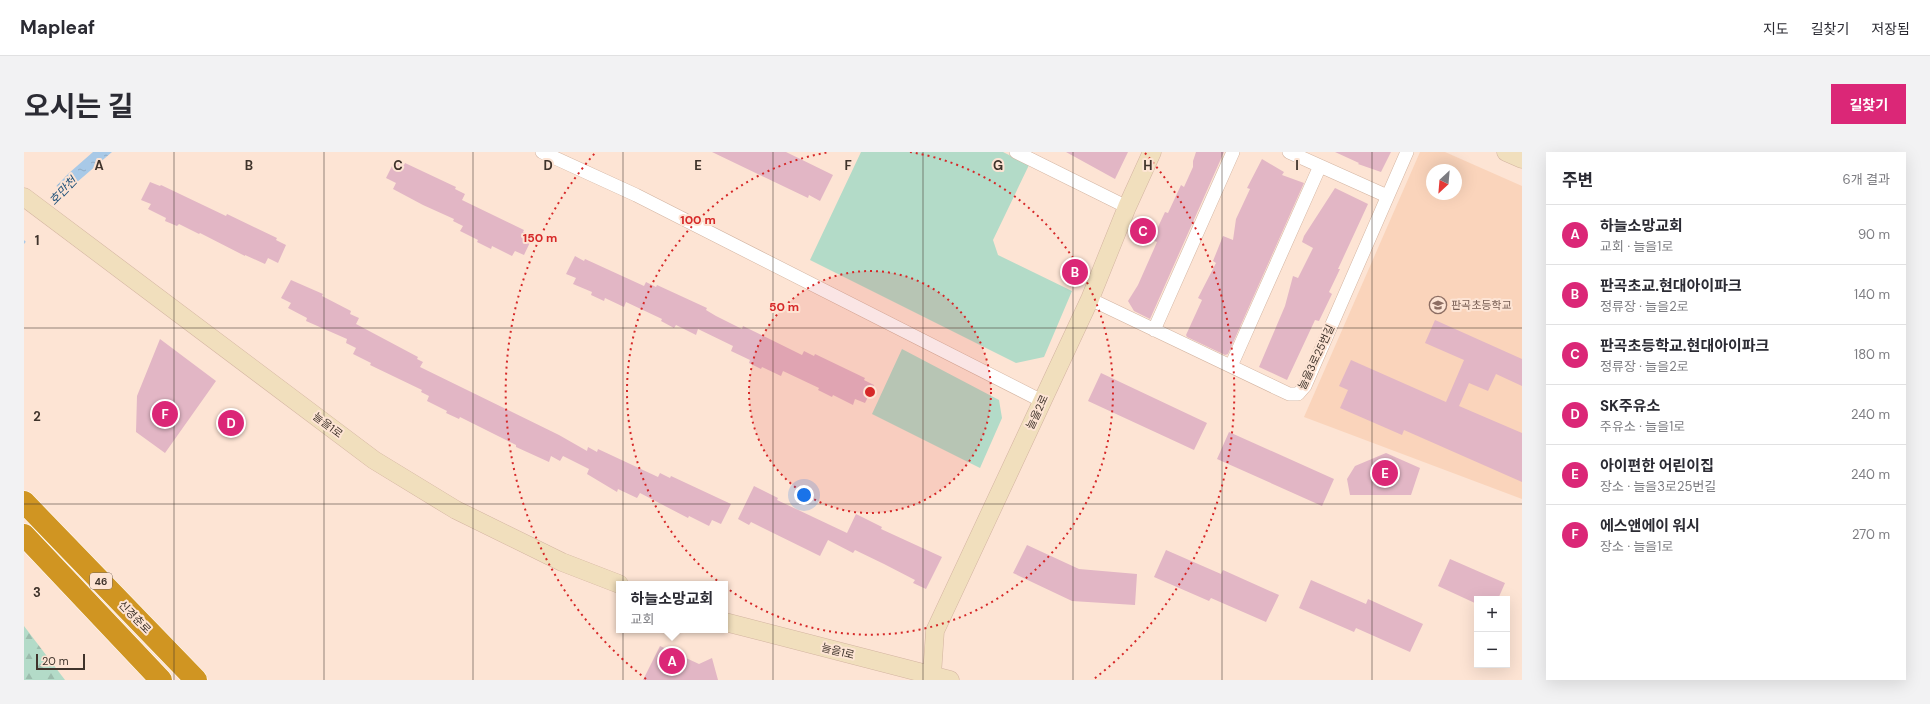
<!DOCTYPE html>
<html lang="ko">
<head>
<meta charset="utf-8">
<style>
  body { margin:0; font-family:"DM Sans","Noto Sans KR",sans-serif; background:#f2f2f3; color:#2b2b33 }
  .controls { position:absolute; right:12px; bottom:12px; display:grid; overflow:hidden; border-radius:0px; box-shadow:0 4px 16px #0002 }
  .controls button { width:36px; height:36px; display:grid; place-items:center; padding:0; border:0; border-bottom:1px solid #e1e1e2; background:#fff; color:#2b2b33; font:20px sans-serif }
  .compass { position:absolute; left:1402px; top:12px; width:36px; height:36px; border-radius:50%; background:#fff; box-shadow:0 4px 16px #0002; rotate:206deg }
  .scale { position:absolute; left:12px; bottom:10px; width:49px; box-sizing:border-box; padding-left:4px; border:2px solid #3f332b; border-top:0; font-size:11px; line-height:14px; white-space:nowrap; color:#3f332b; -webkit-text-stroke:3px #fde4d4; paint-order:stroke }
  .you { position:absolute; left:780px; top:343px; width:14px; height:14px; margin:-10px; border:3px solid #fff; border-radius:50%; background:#1a73e8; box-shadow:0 0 0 6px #1a73e833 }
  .badge { display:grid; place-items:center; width:26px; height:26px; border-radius:50%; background:#db2777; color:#fff; font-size:13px; font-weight:700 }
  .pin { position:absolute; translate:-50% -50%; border:2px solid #fff; box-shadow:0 1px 4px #0006 }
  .popup { position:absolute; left:592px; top:429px; width:112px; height:52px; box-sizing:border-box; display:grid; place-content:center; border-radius:0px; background:#fff; filter:drop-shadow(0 1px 3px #0005); font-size:13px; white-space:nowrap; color:#7c7c81 }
  .popup b { font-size:15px; color:#2b2b33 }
  .popup::after { content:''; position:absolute; left:50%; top:100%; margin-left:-8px; border:8px solid transparent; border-top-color:#fff }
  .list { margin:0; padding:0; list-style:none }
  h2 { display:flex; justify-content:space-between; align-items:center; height:52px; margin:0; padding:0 16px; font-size:17px }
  h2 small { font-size:13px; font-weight:400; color:#7c7c81 }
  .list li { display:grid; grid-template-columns:26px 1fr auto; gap:12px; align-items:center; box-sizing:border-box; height:60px; padding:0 16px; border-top:1px solid #e1e1e2 }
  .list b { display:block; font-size:15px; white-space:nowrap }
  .list p { margin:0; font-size:13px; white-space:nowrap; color:#7c7c81 }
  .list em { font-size:13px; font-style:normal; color:#7c7c81 }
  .map { position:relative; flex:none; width:1498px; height:528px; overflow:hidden; border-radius:0px }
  header { display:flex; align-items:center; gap:24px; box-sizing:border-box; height:56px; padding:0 20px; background:#fff; border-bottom:1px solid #e1e1e2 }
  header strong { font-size:19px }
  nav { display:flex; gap:22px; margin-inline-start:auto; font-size:14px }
  .intro { display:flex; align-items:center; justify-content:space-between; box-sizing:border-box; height:96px; padding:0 24px }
  h1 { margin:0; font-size:28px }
  .button { padding:10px 18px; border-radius:0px; background:#db2777; color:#fff; font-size:14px; font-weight:700 }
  main { display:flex; gap:24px; padding:0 24px }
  aside { flex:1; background:#fff; border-radius:0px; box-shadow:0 4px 16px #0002 }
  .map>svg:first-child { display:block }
</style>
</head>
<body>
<header>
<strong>Mapleaf</strong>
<nav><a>지도</a><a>길찾기</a><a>저장됨</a></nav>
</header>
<div class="intro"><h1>오시는 길</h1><a class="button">길찾기</a></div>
<main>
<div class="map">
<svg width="1498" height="528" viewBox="0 0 1498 528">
  <defs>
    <pattern id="forest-firs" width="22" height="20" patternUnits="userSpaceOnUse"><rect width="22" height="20" fill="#b3dbc8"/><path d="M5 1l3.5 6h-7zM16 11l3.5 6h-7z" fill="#9bbcac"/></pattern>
    <pattern id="water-ripples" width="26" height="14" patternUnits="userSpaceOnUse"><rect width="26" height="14" fill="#a8c9e7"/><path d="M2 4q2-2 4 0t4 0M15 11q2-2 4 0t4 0" fill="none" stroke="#92adc6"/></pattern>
  </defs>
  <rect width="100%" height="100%" fill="#fde4d4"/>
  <path fill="#fad4bb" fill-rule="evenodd" d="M1396 0H1421L1498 34V347L1280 265ZM1408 18H1432V42H1408Z"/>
  <path fill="#b3dbc8" d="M837 0H979L1005 13 969 88 974 103 1048 139 1020 205 992 211 786 108Z
    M878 197 975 248 978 266 956 316 848 262Z"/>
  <path fill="url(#forest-firs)" d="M0 474 41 528H0Z"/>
  <path fill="url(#water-ripples)" d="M69 0H88L52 31 0 92V67L45 21Z"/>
  <path fill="#fde4d4" d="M31 33 44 43 3 91 0 88V64Z"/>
  <path fill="#e2b6c5" d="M688 0H762L809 23 796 49 785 43 784 46Z
    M1042 0H1104L1091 27Z
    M1172 0H1200L1126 167 1110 159 1104 149 1114 133 1133 90 1128 88 1141 60 1144 61 1157 33 1160 35 1169 15V9Z
    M1311 0H1367L1357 20 1334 12 1335 11Z
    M1238 7 1260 20 1258 23 1280 31 1204 202 1201 203 1163 185 1162 183 1178 148 1174 146 1192 111 1189 109 1199 84 1209 88 1212 67 1226 37 1223 36Z
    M371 8 380 13 381 11 432 35 431 37 441 42 438 48 500 78 499 80 509 84 500 103 491 99 488 104 468 94 467 97 453 90 454 88 436 79 439 74 429 69 430 67 399 53 369 37 372 31 362 26Z
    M126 30 136 34 137 33 202 64 203 62 253 86 252 88 262 93 254 111 244 106 241 112 221 103V104L176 81 175 82 155 72 153 74 141 69 142 66 124 57 127 52 117 48Z
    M1311 36 1344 52 1314 117H1316L1305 140 1308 142 1295 169 1291 168 1263 228 1235 215 1261 154 1269 124 1274 126 1289 96 1278 90 1280 84Z
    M551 104 560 109 561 107 620 134 622 130 632 135 633 133 683 156 682 158 692 164 718 177 719 174 778 203 780 199 790 204 791 202 841 226 840 228 850 233 841 251 831 247 829 253 809 243 808 245 794 238 795 236 759 219 757 224 738 215 737 217 725 211 726 208 707 199 709 194 674 177 672 183 652 173 650 176 637 169 638 167 602 150 600 155 581 146 580 149 567 143 568 140 549 132 552 126 542 122Z
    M267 128 299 142 298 144 327 159 326 162 335 166 332 172 394 205 393 207 399 210 396 215 535 283 563 299 564 295 573 300 574 297 634 325 636 321 646 326 647 324 707 352 697 372 688 368 685 374 665 364 664 366 616 341 613 346 594 337 593 340 563 322 565 317 539 304 536 309 527 304 525 310 492 295V293L436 265 435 267 422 261 423 259 403 249 405 244 397 240 398 238 346 213 347 211 329 202 332 196 322 191 323 187 282 169 283 166 264 156 267 151 257 146Z
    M1411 168 1498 207V234L1472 222 1464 239 1445 231 1435 254 1498 281V330L1380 278 1378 283 1316 256 1324 238 1315 234 1327 208 1422 250 1440 208 1401 191Z
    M136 187 192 229 141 301 112 280 113 244Z
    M1077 221 1183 271 1170 298 1064 249Z
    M1205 280 1310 327 1298 354 1193 307Z
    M1362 301 1396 316 1387 343H1326L1323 327 1331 314Z
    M730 334 754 346 753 348 823 381 832 362 858 375 857 377 918 405 902 437 889 431 891 428 860 412 831 398 829 401 804 388 796 404 727 370 725 373 714 367Z
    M1003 393 1055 417 1113 422 1111 453 1048 449 989 421Z
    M1142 398 1197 422 1199 418 1255 443 1242 470 1187 446 1185 449 1130 425Z
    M1426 407 1481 431 1474 447H1453V452L1414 434Z
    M1287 428 1342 452 1344 447 1399 472 1386 500 1332 476 1330 480 1275 456Z
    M636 494 675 512 688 506 694 528H619Z"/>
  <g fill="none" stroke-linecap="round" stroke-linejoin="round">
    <defs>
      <path id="street" d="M518 0 612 43 1018 249
        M992 0 1103 55
        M1265 0 1363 44
        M1066 147 1265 242H1274L1281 234 1383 0
        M1130 178 1209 0
        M1207 214 1296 14"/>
      <path id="secondary" d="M1482 0 1498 7
        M0 45 350 308 432 358 538 410 595 432
        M701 470 926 528
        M908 523 911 479 1066 147 1103 55 1128 0"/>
      <path id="highway" d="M0 350 172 528
        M0 383 137 528"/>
    </defs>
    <use href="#street" stroke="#d3b4a1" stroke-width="14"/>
    <use href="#secondary" stroke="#d3b4a1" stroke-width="19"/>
    <use href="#highway" stroke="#fff" stroke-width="23"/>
    <use href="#street" stroke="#fff" stroke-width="13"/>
    <use href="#secondary" stroke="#f1dfbd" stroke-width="18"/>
    <use href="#highway" stroke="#d09522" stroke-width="22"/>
  </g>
  <path fill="none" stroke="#3f332b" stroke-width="1" stroke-opacity="0.55" d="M150 0V528M300 0V528M449 0V528M599 0V528M749 0V528M899 0V528M1049 0V528M1198 0V528M1348 0V528M0 176H1498M0 352H1498"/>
  <circle cx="846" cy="240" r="121" fill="#d62828" fill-opacity=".12"/>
  <g fill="none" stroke="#d62828" stroke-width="2" stroke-dasharray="2 4">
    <circle cx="846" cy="240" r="121"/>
    <path d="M886 0A243 243 0 1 1 806 0"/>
    <path d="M622 527A364 364 0 0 1 571 1M1121 1A364 364 0 0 1 1070 527"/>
  </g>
  <defs>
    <symbol id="school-ring" viewBox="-11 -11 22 22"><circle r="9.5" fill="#fde4d4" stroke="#8d6e63" stroke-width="1.5"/><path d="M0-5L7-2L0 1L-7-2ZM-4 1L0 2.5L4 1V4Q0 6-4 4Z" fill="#8d6e63"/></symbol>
  </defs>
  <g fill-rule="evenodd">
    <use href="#school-ring" x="1404" y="143" width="20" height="20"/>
  </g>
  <g text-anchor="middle" stroke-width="4" stroke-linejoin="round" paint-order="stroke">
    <rect fill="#fde4d4" stroke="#78685e" stroke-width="1" x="66" y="421" width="22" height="16" rx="3"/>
    <g font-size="10" font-weight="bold" fill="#3f332b">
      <text x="77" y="433">46</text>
    </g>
    <g font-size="11" fill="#785e54" stroke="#fde4d4" text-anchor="start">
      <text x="1427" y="157">판곡초등학교</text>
    </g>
    <g font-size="11" fill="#3f332b" stroke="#fde4d4">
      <text transform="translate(1292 205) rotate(-65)" y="4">늘을3로25번길</text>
      <text transform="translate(1013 260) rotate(-65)" y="4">늘을2로</text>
      <text transform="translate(304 273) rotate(37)" y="4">늘을1로</text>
      <text transform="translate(111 465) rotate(46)" y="4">신경춘로</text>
      <text transform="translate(814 499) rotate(14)" y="4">늘을1로</text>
    </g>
    <g font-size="12" font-style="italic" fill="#22537b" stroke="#fde4d4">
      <text transform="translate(39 39) rotate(-46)" y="4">호만천</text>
    </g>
  </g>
  <g font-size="13" text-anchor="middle" font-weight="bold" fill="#3f332b" stroke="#fde4d4" stroke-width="4" stroke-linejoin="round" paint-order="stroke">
    <text x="75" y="18">A</text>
    <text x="225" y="18">B</text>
    <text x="374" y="18">C</text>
    <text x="524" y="18">D</text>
    <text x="674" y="18">E</text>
    <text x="824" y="18">F</text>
    <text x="974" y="18">G</text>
    <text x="1124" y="18">H</text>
    <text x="1273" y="18">I</text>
    <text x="13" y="93">1</text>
    <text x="13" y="269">2</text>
    <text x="13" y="445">3</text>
  </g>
  <circle cx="846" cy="240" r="6" fill="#d62828" stroke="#fde4d4" stroke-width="2"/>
  <g font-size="12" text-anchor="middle" font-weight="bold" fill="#d62828" stroke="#fde4d4" stroke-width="4" stroke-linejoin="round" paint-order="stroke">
    <text x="674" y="72">100 m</text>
    <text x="516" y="90">150 m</text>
    <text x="760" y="159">50 m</text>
  </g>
</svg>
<div class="controls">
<button>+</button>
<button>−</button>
</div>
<svg class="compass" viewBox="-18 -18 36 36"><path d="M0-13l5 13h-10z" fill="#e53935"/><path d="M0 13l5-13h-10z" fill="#7c7c81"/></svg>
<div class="scale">20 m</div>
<div class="you"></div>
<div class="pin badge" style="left:648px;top:509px">A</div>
<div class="popup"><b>하늘소망교회</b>교회</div>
<div class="pin badge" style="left:1051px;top:120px">B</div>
<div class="pin badge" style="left:1119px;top:79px">C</div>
<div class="pin badge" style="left:207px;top:271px">D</div>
<div class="pin badge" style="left:1361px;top:321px">E</div>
<div class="pin badge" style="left:141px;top:262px">F</div>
</div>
<aside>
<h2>주변<small>6개 결과</small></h2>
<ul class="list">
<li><span class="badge">A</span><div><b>하늘소망교회</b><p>교회 · 늘을1로</p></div><em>90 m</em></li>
<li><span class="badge">B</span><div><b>판곡초교.현대아이파크</b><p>정류장 · 늘을2로</p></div><em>140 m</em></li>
<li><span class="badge">C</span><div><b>판곡초등학교.현대아이파크</b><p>정류장 · 늘을2로</p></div><em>180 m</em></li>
<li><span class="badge">D</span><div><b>SK주유소</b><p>주유소 · 늘을1로</p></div><em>240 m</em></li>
<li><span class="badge">E</span><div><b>아이편한 어린이집</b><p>장소 · 늘을3로25번길</p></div><em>240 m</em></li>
<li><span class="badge">F</span><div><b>에스앤에이 워시</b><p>장소 · 늘을1로</p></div><em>270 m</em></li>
</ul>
</aside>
</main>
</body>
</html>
